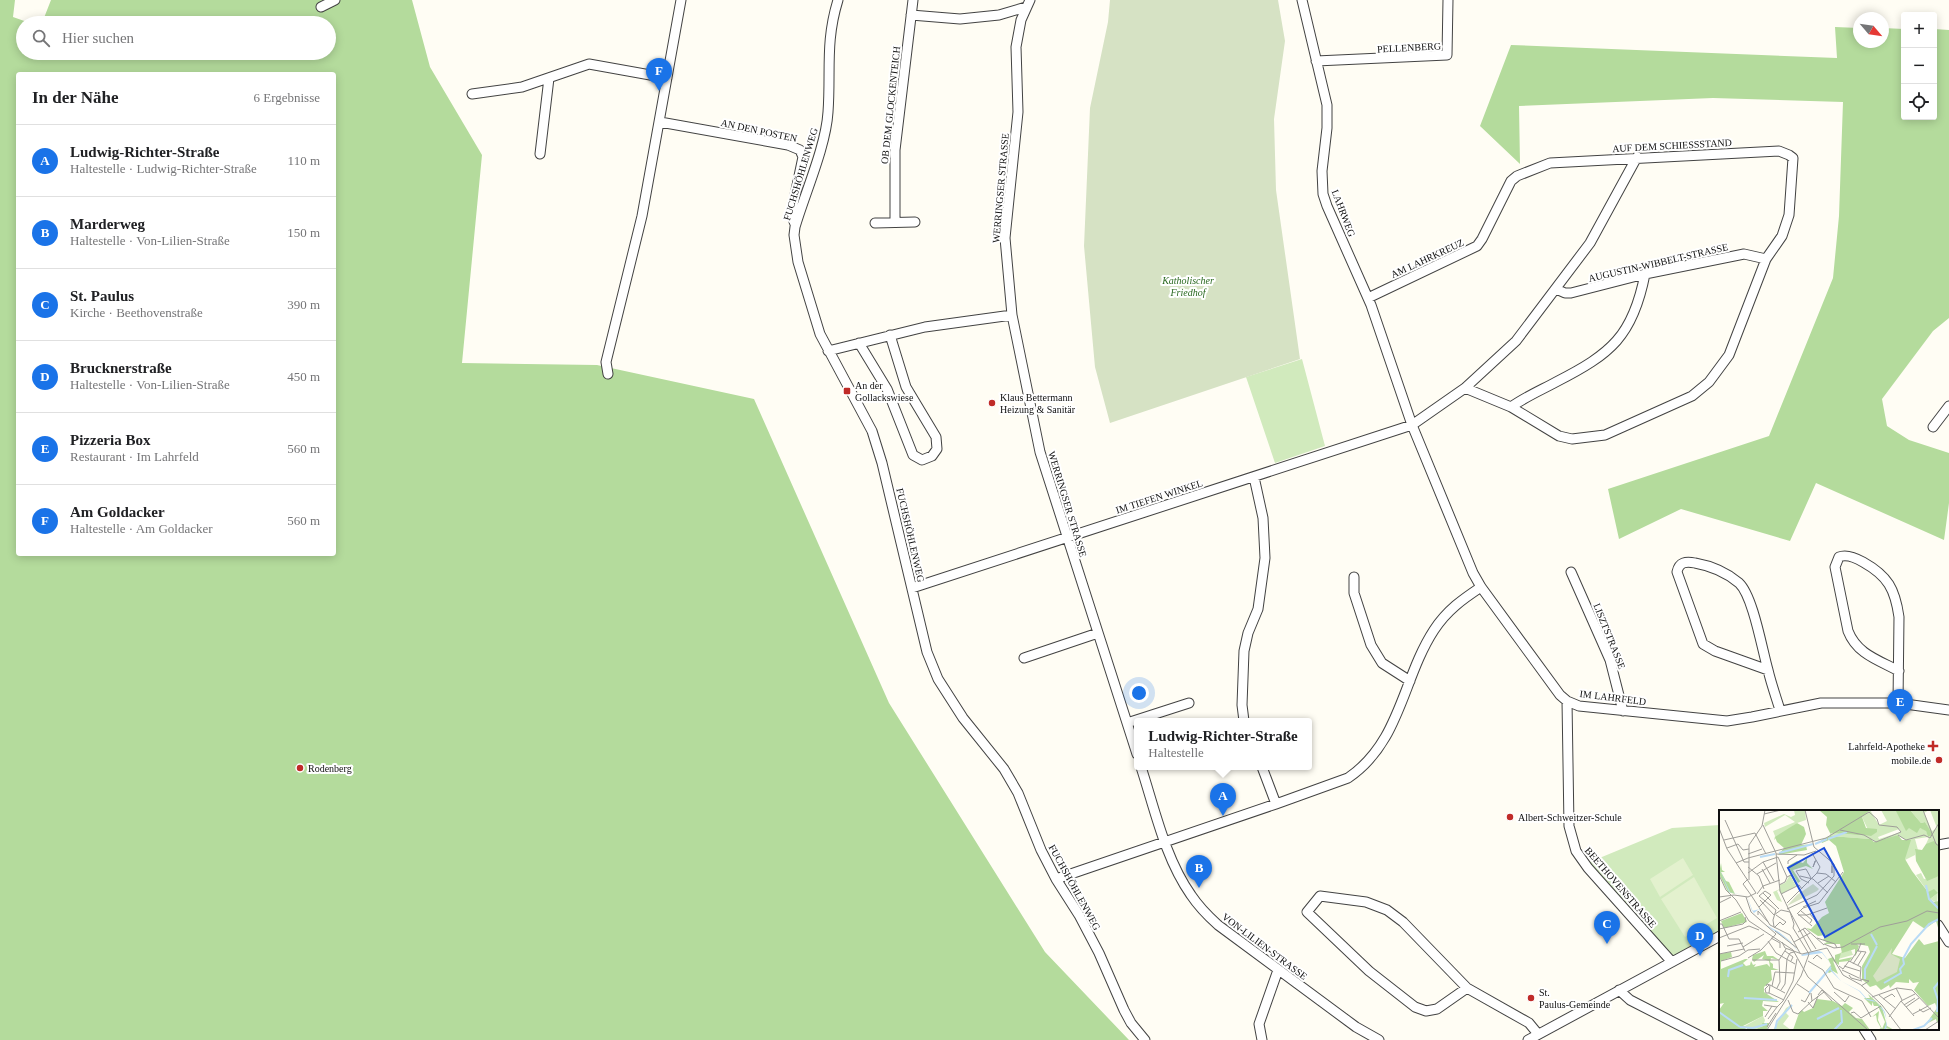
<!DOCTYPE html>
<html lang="de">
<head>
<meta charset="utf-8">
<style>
  body { margin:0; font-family:"Times New Roman",serif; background:#f2f2f2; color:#202124 }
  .controls { position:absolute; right:12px; top:12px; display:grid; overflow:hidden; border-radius:4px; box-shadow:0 2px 10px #0003 }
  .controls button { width:36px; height:36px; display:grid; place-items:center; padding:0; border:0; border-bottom:1px solid #e0e0e0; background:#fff; color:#202124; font:20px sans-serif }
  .compass { position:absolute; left:1853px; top:12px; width:36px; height:36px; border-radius:50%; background:#fff; box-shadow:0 2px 10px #0003; rotate:119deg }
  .you { position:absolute; left:1139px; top:693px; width:14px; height:14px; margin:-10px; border:3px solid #fff; border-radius:50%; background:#1a73e8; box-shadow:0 0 0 6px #1a73e833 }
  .badge { display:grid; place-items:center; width:26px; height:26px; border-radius:50%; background:#1a73e8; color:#fff; font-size:13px; font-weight:700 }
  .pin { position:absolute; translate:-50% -33px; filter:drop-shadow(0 1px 2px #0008) }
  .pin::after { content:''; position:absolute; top:21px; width:14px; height:12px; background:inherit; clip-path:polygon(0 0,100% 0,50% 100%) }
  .popup { position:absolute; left:1134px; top:718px; width:178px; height:52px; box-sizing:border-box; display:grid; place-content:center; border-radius:4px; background:#fff; filter:drop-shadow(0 1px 3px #0005); font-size:13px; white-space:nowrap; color:#757577 }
  .popup b { font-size:15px; color:#202124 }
  .popup::after { content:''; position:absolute; left:50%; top:100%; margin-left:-8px; border:8px solid transparent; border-top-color:#fff }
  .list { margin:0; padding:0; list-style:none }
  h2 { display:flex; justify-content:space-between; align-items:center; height:52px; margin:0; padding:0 16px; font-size:17px }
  h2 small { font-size:13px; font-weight:400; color:#757577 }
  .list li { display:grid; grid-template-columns:26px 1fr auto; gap:12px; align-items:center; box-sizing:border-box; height:72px; padding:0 16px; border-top:1px solid #e0e0e0 }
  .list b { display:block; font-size:15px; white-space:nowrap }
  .list p { margin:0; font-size:13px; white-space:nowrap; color:#757577 }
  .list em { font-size:13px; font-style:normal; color:#757577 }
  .icon { flex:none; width:22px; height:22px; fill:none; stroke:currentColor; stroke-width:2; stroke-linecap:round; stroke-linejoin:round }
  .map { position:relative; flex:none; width:1949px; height:1040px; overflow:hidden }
  .search { position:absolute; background:#fff; box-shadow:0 2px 10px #0003; left:16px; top:16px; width:320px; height:44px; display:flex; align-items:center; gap:10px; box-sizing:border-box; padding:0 14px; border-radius:22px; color:#757577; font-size:15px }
  .panel { position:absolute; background:#fff; box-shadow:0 2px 10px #0003; left:16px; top:72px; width:320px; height:484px; border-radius:4px }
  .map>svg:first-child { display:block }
</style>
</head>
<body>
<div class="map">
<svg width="1949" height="1040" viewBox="0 0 1949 1040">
  <rect width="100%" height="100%" fill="#fffdf4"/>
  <path fill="#d1eabd" d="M1302 359 1325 446 1275 463 1246 377Z
    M1720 825V933L1671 961 1585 864 1672 828Z"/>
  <path fill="#b4db9c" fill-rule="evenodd" d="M0 0H15L13 17 30 23H23V53H329V23H42L51 0H412L430 67 482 155 462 363 597 365 754 399 889 703 1045 952 1129 1040H0ZM18 74H334V554H18Z
    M1835 27 1859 28V42H1883V28L1904 29V117H1934V29L1949 30V318L1933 331 1882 399 1887 426 1909 440 1949 453V503L1944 540 1816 483 1790 541 1681 509 1619 539 1608 489 1769 436 1833 278 1839 216 1843 102 1713 98 1519 106 1520 164 1480 126 1511 45 1837 58Z"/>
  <path fill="#d6e2c4" d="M1110 0H1278L1285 41 1274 119 1276 190 1300 359 1110 423 1095 367 1084 246 1090 108 1108 22Z"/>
  <path fill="#e3f1ce" d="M1683 858 1693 875 1660 897 1650 879Z
    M1694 877 1717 918 1685 937 1661 899Z"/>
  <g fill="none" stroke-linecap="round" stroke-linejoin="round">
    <defs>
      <path id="street" d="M838 0C825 42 831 71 828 112 826 146 805 193 795 227L794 235 798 262 820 334 872 431 882 463 927 652 938 679 963 718 1004 769 1018 793 1041 850 1056 879 1079 915 1099 953 1124 1010 1131 1023 1145 1040
        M1030 0 1021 20 1016 47 1018 112 1005 238 1012 315 1040 452 1137 754
        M1302 0 1327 105V128L1322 171 1323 194 1327 206 1371 305 1412 425 1473 573 1481 587 1560 695 1567 701 1579 706 1727 721 1752 717 1821 703H1898L1949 710
        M321 7 335 0
        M911 15 960 19 999 15 1026 7
        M1316 61 1447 55 1448 0
        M472 94 522 87 589 64 667 78
        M660 122 788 145 800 150 803 157 791 214 795 224
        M540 154 549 78
        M895 222V150L913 0
        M875 223 915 222
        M1556 289 1565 293H1571L1645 274 1744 254 1766 259
        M1368 298 1477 246 1482 239 1511 181 1517 176 1550 163 1779 151 1789 155 1793 158 1789 215 1782 236 1766 259 1729 355 1709 382 1692 396 1605 435 1572 439 1559 436 1511 407 1465 388
        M859 343 887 389 913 455 922 460 932 456 937 449 936 437 906 387 890 335
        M828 351 925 327 1012 315
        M608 374 606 362 642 216 681 0
        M1511 407C1525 397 1541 390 1556 382 1611 354 1633 336 1645 274
        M1933 427 1949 406
        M1571 572 1610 660 1623 711
        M1354 577V593L1371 645 1382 663 1410 681
        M912 588 1412 425 1465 388 1516 341 1590 243 1637 157
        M1024 658 1098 633
        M1768 670 1715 651 1703 644 1677 572C1679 562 1686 561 1695 563 1712 566 1726 572 1739 583 1753 596 1762 649 1768 670 1771 683 1776 697 1780 710
        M1567 701 1569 826 1576 851 1588 868 1671 961
        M1898 703 1899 617C1895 589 1888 576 1863 562 1856 558 1846 554 1839 557L1835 567 1848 631C1857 654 1878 660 1899 671
        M1244 721 1242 705 1244 651 1248 633 1258 609 1265 558 1263 518 1254 477
        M1127 723 1189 703
        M1141 767C1155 810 1165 858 1191 895 1199 907 1208 916 1218 925L1356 1027 1379 1040
        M1262 767 1276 804
        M1938 845 1949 843
        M1056 879 1276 804 1348 778C1401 742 1402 679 1434 630 1447 610 1463 599 1481 587
        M1938 925 1949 942
        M1467 988 1437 1009 1426 1011 1415 1007 1369 971 1307 912 1320 896 1366 902 1387 910 1403 922 1467 988 1529 1023 1538 1034
        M1619 990 1630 1000 1708 1040
        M1864 1029 1871 1040
        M1262 1040 1259 1024 1278 970
        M1528 1040 1720 936"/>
    </defs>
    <use href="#street" stroke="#434343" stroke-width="11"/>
    <use href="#street" stroke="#fff" stroke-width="9"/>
  </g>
  <g fill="#c02b28" stroke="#fff" stroke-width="1.5">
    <rect x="843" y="387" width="8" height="8" rx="2"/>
    <circle cx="992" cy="403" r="4"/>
    <path d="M1931 740h4v4h4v4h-4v4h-4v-4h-4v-4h4z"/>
    <circle cx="1939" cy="760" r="4"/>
    <circle cx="300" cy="768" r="4"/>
    <circle cx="1510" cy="817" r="4"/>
    <circle cx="1531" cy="998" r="4"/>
  </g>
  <g text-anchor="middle" stroke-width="4" stroke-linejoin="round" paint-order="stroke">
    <g font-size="10" fill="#101010" stroke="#fff">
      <text transform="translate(1409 47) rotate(-3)" y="4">PELLENBERG</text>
      <text transform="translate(890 105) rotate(-84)" y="4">OB DEM GLOCKENTEICH</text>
      <text transform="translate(759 130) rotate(12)" y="4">AN DEN POSTEN</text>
      <text transform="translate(1672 145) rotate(-3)" y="4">AUF DEM SCHIESSSTAND</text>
      <text transform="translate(800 174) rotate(-73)" y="4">FUCHSHÖHLENWEG</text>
      <text transform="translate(1000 188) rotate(-85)" y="4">WERRINGSER STRASSE</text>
      <text transform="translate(1344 213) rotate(69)" y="4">LAHRWEG</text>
      <text transform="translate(1427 258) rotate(-25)" y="4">AM LAHRKREUZ</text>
      <text transform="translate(1658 262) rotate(-13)" y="4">AUGUSTIN-WIBBELT-STRASSE</text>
      <text transform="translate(1159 496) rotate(-18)" y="4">IM TIEFEN WINKEL</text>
      <text transform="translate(1068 504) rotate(73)" y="4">WERRINGSER STRASSE</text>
      <text transform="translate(911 535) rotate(77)" y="4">FUCHSHÖHLENWEG</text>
      <text transform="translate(1610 636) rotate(68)" y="4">LISZTSTRASSE</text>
      <text transform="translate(1613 697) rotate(7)" y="4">IM LAHRFELD</text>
      <text transform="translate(1075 887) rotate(61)" y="4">FUCHSHÖHLENWEG</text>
      <text transform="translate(1621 887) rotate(49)" y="4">BEETHOVENSTRASSE</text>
      <text transform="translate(1265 946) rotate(37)" y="4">VON-LILIEN-STRASSE</text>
    </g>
    <g font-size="10" font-style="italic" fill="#2a6920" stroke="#fff">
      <text x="1188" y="284">Katholischer<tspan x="1188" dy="12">Friedhof</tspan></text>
    </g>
    <g font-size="10" fill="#101010" stroke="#fff" text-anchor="start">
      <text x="855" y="389">An der<tspan x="855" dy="12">Gollackswiese</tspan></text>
      <text x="1000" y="401">Klaus Bettermann<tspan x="1000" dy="12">Heizung &amp; Sanitär</tspan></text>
      <text x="1925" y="750" text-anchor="end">Lahrfeld-Apotheke</text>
      <text x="1931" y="764" text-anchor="end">mobile.de</text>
      <text x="308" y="772">Rodenberg</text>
      <text x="1518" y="821">Albert-Schweitzer-Schule</text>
      <text x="1539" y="996">St.<tspan x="1539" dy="12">Paulus-Gemeinde</tspan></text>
    </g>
  </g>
  <g transform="translate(1719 810)">
    <rect width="220" height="220" fill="#fffdf4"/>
    <path d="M75 0H86L87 10 78 13 55 30 56 26 54 21 76 12 66 5 46 17 45 13 65 4 72 7 76 5ZM151 0 160 15 168 11 162 0H177L190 18H201L207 20 209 27 196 29 199 40H196V45L186 50 187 30 179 25 159 33 152 29 111 26V23L152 26 143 7ZM180 19 182 22 160 29 159 27ZM191 0H210L205 3 213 21 218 18 211 0H220V36L207 34 212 23 206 12 202 13ZM202 63 205 69 220 66 218 93 211 89 219 83 209 82 197 65ZM71 65 77 76 62 84 60 80 58 81 63 92 58 90 54 82 61 79 60 75 66 73ZM132 140 134 145 137 144 119 149 122 142ZM72 195 69 198 67 203 70 206 64 214 72 220H54L67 198ZM44 206 46 210 44 216 37 219 24 217Z" fill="#d1eabd" fill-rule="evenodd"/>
    <path d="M100 0H151L143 7 147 18 158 19V22L152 26 111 23 107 15 108 7ZM172 0H191L202 13 206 12 214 25 209 27 207 21 201 18 198 23 190 18 187 21 177 1ZM78 13 85 17 87 24 82 35 94 34 87 35 88 40 59 45 65 38 58 32 56 27ZM179 25 183 30H192L186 49 193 61 209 82 215 79 219 83 211 89 215 92 220 91V121L217 111 206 119 194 111 173 144 186 148 200 129 205 135 220 131V211L218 213 217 209 207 214 218 198 216 193 209 196 195 180 200 172 194 173 190 169V173L177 172 171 178 170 175 162 180 157 175 151 177 143 169V156L151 142 149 136 138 134 140 136 137 145 136 146V139L123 143 121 134H105L108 132 104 130 107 125 99 126 87 118 92 119 103 107 110 103 106 92 125 62 117 36 110 30 103 33 102 30 111 26 152 29 155 32ZM215 31 220 36V66L208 71 197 51 196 39 203 40 207 34ZM88 48V53L94 59 87 56 74 60 81 71 83 70 79 73 69 56 78 51 84 53ZM2 53 3 60 6 62H2L7 71 10 72 16 84 9 82 0 64ZM23 103 28 112 5 118 2 111ZM46 141 48 146H54L60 150 52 148 51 152 54 154V158L60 160H52L53 170 45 177V182L60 192 44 191 43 196 49 201H44V206L24 216 37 219 44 216 43 213H50L48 220H28V217L25 220H0V200L5 193 0 194V144L12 142 13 147 2 151V159L26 149H29L24 153 27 156 31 155 32 151 34 155 37 154 35 157 48 154 51 157 50 151 43 149 45 145 35 152 33 149 34 145ZM122 143 120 150 134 147 130 151 120 152V155L114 151 119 164 114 161 110 163 107 161 112 155 109 149 114 147 116 150V145ZM149 184 163 197 168 216 175 220 166 218 165 220H159L162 218 158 211 157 205 153 207 160 201 159 210 163 219 166 212 159 196H155L153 192V196L145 188H151ZM98 189 114 191 123 196 126 193 134 198 130 202 137 208 143 209 151 220H74L80 203 83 200 85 202 94 198Z" fill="#b4db9c"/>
    <path d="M94 74 100 79 98 81 68 96 78 85ZM173 138 172 144 181 149 178 162 158 172 154 166Z" fill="#d6e2c4"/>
    <path d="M0 58 11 82 28 86 33 101 41 99 42 102 40 99 35 103 47 115 60 122 71 131 82 145 90 142 100 141 103 142 112 154V159L122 171 141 181 148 189 154 190 157 192 164 199 166 202 168 212 167 220H165L168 211 165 202 157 192 148 190 140 181 122 171 111 160 112 154 103 143 83 146 70 131 48 116 34 102 28 86 10 82Z" fill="#b9dbf6"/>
    <path fill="none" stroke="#b9dbf6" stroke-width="2" d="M109 29 128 22M96 34 108 29M60 43 94 34M41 47 56 44M207 75 210 89 220 99M152 124 158 135M9 167 10 160 24 155M146 169V159L158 136M165 173 182 163 181 159 185 154 184 149 192 134 210 114 220 109M90 183 112 157M25 188 58 190M0 202 21 217M218 202 219 190 215 178 220 172M98 209 120 198M21 217 34 218 48 214M56 220 58 211 73 195M115 220 123 212 122 200M194 220 205 216 213 208"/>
    <path fill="none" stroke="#9f9e99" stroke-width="1" d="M204 0 217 34 220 36M45 4 62 0M6 10 25 52H30M44 15 57 43M0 18 8 39 37 83 29 87 15 85 0 87M179 25 187 30 205 25 211 28 220 13M5 30 36 23 47 44M8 38 19 34 24 40 30 39M57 43 61 81 69 98M29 44 43 39M57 44 85 45 97 41M96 51 94 57 97 50M44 52 55 71M17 53 29 48 107 28 150 2 158 9 160 15 178 17 182 22 157 32 145 25 121 20M69 54V51L78 45M113 56V63V53M29 57 40 66 45 79M43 59 51 73M29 63 44 52 59 47 68 67 66 72 60 75M98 63 107 64 117 72M38 64 57 53M0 65 7 80 17 90 30 111 74 140 89 167 149 220M81 66 94 69 109 83M68 67 72 65 78 76M29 69 24 74 32 85M30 70V35L43 16 46 0M90 73 82 69 77 61 87 59 92 68M99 73 110 66M44 83 60 99M38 84 44 76 61 70M62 84 80 75 83 79M32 85 43 102M40 86 57 100M27 87 32 102 57 124 42 140 29 148M41 90 55 105M0 93 12 87M68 93 98 63 101 57 93 43M40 97 52 85 46 81 40 86M84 97 97 91M69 98 92 141M68 99 98 85 115 66V54L95 37 86 0M82 101 93 110 91 113M43 102 51 115 71 125 81 143M78 104 84 98 100 93 124 62M79 104 93 116M91 104 100 115M39 105V101L49 112M55 105 62 100 71 102 75 114 74 118 90 144 82 166M57 105 67 112M79 105H88L108 98M0 111 22 102M0 114H3L10 129H20L26 141M55 117 54 110 57 100M55 118 61 112 64 115 67 112M0 119 24 114 27 111 26 107M84 119 97 139M56 121 78 138M79 122 86 118 105 135M0 128 30 116 40 120M52 128 61 133V138M98 128 116 134 118 138M49 131 57 143 76 154M63 132 66 138 83 144 108 138 124 165 142 175 163 195 182 220M75 132 91 123M105 134 115 138 124 137 161 117 188 111 208 101 220 103M132 134H146M8 136 24 133M24 137 45 124M66 141 74 147 72 151M0 144 25 139M94 149 98 145 103 149M33 150H60M2 151 20 146 29 140 41 139M89 151 104 160 115 178 143 191M131 152 139 140M134 154 142 142M139 155 147 142 139 141 142 133M120 156 124 159 130 151 142 157 141 169 150 171 142 176M125 156 141 161M123 160 140 168M56 162 75 163M130 165 132 168 143 171M78 174 90 182M51 175 66 183M47 176 48 174 51 175 50 183H47L46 179 50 175M53 176 56 162M58 178 61 172 60 150 67 139M177 178 183 190M62 180 66 174 68 149 71 143 75 142M115 182 126 192 130 186M50 183 65 190M99 185 103 180 113 191M160 185 177 199M153 187 178 178 193 180 220 208M164 189 173 184 176 187M69 190 74 202 79 204 93 191 92 183M82 190 86 192 91 183M93 191 105 182M143 191 152 207M182 191 195 206M89 192 94 198 99 186M45 195 58 197 64 191 74 171 78 149M185 195 196 188M187 197 200 188M200 199 204 202 212 198M132 203 135 202 142 208 150 203M150 203 162 196M194 204 209 196M46 207 53 196M170 207 182 191 196 184M49 209 58 197M48 217 57 203M48 220 82 166M206 220 220 211"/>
    <path fill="#1d4ed8" fill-opacity="0.15" stroke="#1d4ed8" stroke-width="2" d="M105 38 143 106 106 127 69 58Z"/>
    <rect width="220" height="220" fill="none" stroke="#101010" stroke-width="2"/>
  </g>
</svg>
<div class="controls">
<button>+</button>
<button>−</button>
<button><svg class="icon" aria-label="locate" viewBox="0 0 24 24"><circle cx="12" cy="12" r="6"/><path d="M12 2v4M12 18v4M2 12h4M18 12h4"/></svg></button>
</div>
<svg class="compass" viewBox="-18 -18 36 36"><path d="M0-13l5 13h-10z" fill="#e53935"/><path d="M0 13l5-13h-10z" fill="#757577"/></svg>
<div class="you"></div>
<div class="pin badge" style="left:1223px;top:816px">A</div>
<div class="popup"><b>Ludwig-Richter-Straße</b>Haltestelle</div>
<div class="pin badge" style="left:1199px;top:888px">B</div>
<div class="pin badge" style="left:1607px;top:944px">C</div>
<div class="pin badge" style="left:1700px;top:956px">D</div>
<div class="pin badge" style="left:1900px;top:722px">E</div>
<div class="pin badge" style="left:659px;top:91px">F</div>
<div class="search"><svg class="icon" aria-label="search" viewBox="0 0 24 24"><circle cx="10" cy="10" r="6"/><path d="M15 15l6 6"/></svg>Hier suchen</div>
<section class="panel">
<h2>In der Nähe<small>6 Ergebnisse</small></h2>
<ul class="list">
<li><span class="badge">A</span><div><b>Ludwig-Richter-Straße</b><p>Haltestelle · Ludwig-Richter-Straße</p></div><em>110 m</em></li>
<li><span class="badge">B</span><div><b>Marderweg</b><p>Haltestelle · Von-Lilien-Straße</p></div><em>150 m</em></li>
<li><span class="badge">C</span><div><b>St. Paulus</b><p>Kirche · Beethovenstraße</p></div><em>390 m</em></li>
<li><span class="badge">D</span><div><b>Brucknerstraße</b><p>Haltestelle · Von-Lilien-Straße</p></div><em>450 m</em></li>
<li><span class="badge">E</span><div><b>Pizzeria Box</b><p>Restaurant · Im Lahrfeld</p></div><em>560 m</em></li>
<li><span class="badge">F</span><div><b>Am Goldacker</b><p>Haltestelle · Am Goldacker</p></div><em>560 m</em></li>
</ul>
</section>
</div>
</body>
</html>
